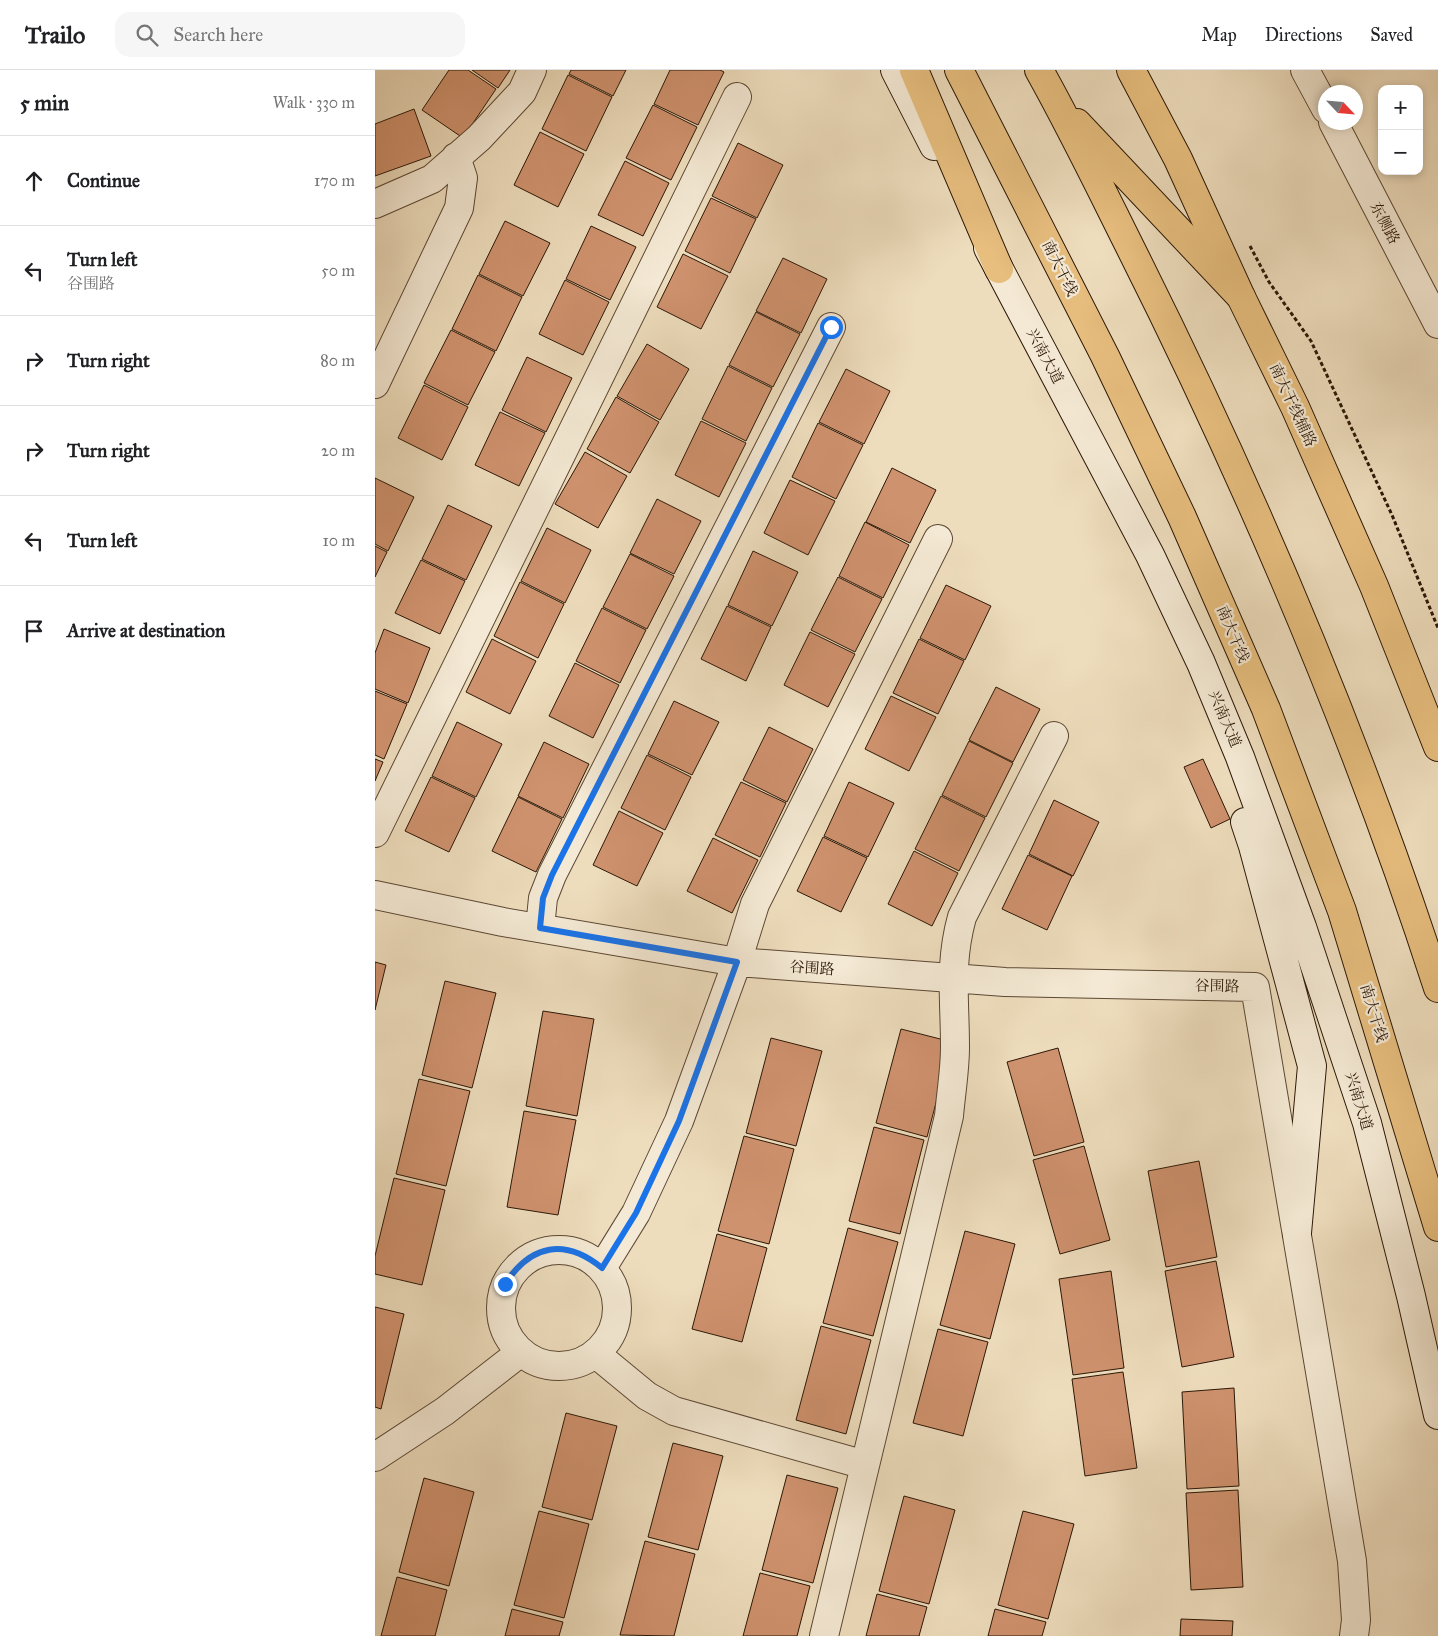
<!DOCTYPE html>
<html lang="en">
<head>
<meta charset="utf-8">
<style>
  body { margin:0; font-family:"IM FELL Great Primer","Noto Serif SC",serif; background:#f6f6f6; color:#202124 }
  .controls { position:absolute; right:15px; top:15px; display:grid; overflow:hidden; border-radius:10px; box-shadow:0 2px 8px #0003 }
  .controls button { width:45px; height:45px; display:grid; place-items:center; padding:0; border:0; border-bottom:1px solid #e0e0e0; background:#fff; color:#202124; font:25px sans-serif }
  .compass { position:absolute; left:943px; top:15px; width:45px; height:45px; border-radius:50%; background:#fff; box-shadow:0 2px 8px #0003; rotate:116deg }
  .stop { position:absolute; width:15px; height:15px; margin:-11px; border:4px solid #1a73e8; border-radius:50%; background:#fff }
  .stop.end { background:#1a73e8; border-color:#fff; box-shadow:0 1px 5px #0008 }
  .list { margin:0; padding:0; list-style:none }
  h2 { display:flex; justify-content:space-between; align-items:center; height:65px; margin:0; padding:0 20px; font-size:21px }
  h2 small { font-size:16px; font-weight:400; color:#757577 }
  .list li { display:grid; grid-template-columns:32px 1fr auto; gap:15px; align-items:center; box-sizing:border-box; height:90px; padding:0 20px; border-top:1px solid #e0e0e0 }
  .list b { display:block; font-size:19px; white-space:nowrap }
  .list p { margin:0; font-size:16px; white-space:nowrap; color:#757577 }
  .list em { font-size:16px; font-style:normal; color:#757577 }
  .icon { flex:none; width:28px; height:28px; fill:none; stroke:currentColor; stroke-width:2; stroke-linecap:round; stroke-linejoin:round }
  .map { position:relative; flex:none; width:1063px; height:1566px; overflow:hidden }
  header { display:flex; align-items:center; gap:30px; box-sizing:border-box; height:70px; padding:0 25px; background:#fff; border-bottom:1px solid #e0e0e0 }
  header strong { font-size:24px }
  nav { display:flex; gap:28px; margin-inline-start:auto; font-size:18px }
  .search { width:350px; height:45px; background:#f6f6f6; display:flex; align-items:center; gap:12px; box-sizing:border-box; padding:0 18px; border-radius:15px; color:#757577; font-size:19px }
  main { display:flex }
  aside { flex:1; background:#fff }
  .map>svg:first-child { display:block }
</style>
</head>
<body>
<header>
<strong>Trailo</strong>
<div class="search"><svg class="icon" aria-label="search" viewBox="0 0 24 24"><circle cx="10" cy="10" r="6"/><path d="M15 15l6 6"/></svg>Search here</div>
<nav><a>Map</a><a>Directions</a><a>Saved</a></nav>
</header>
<main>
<aside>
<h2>5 min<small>Walk · 330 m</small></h2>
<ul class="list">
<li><svg class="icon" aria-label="ahead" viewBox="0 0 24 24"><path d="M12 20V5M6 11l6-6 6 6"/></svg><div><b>Continue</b></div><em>170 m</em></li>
<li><svg class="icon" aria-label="left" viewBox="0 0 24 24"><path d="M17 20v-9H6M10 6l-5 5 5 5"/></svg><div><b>Turn left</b><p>谷围路</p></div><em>50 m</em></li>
<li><svg class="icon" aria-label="right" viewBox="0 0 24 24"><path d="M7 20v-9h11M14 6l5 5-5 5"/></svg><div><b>Turn right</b></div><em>80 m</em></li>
<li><svg class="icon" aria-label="right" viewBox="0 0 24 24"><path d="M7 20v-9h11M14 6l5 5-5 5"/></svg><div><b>Turn right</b></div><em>20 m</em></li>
<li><svg class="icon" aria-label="left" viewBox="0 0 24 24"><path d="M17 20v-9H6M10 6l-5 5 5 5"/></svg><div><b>Turn left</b></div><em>10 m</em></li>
<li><svg class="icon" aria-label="arrive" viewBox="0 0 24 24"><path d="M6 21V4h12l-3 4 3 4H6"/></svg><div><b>Arrive at destination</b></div></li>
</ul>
</aside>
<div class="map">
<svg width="1063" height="1566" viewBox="0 0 1063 1566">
  <rect width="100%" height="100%" fill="#eeddbd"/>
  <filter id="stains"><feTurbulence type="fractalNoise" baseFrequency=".004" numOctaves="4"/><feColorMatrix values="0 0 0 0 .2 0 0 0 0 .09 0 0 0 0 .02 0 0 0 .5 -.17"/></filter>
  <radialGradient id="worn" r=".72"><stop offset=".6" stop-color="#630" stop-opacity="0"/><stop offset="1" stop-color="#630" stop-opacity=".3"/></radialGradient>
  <path fill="#cf926e" stroke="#2b1707" d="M74 0H93L121 19 88 68 47 40Z
    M97 0H135L123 18Z
    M196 0H251L238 26 194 4Z
    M295 0H345L349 2 323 55 279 34Z
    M193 5 237 27 211 81 167 59Z
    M278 35 322 57 296 110 251 88Z
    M39 39 56 86 0 106V54Z
    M165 62 209 84 183 137 139 115Z
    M363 73 408 95 382 148 337 126Z
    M250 91 294 113 268 166 223 145Z
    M336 128 381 149 355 203 310 181Z
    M130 151 175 173 148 226 104 204Z
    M216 156 261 177 235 230 191 209Z
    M308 184 353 206 326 259 282 237Z
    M408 188 452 209 426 263 381 241Z
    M103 205 147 227 121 281 77 259Z
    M190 210 234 232 208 285 164 264Z
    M381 242 425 264 398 317 354 295Z
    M76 260 120 282 93 335 49 313Z
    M272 274 314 299 285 350 242 326Z
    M152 287 197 308 171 362 127 340Z
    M353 296 397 318 371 371 327 349Z
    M471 299 515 321 489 374 444 352Z
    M49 315 93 337 67 390 23 368Z
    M241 327 284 352 255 403 212 379Z
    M125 342 170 363 144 416 100 395Z
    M326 351 371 373 344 427 300 405Z
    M443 353 488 375 461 429 417 407Z
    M210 382 252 406 223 458 180 434Z
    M517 398 561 420 535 473 491 452Z
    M0 408 39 427 13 481 0 474Z
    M415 410 460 431 433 485 389 463Z
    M282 429 326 451 299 504 255 483Z
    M73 435 117 456 91 510 47 489Z
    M490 452 534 475 508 528 464 506Z
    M172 458 216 480 190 533 146 511Z
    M0 476 12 482 0 507Z
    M378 481 423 502 397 556 353 535Z
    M255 484 299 506 272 559 228 537Z
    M46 490 90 511 65 564 20 543Z
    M463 507 507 529 480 582 436 560Z
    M145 512 189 534 163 588 119 566Z
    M571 515 616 536 590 590 545 568Z
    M352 536 396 557 371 611 326 589Z
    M227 538 271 560 245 613 201 591Z
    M9 559 55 578 33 633 0 619V583Z
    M435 562 480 584 453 637 409 615Z
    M117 569 161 591 135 644 91 622Z
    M544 569 589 591 563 644 518 623Z
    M200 593 244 615 218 668 174 646Z
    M621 617 665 639 638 692 594 670Z
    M0 621 32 634 9 689 0 685Z
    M516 626 561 647 534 701 490 679Z
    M299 631 344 652 317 705 273 684Z
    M82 652 127 674 101 727 57 706Z
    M394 657 438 679 412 732 368 710Z
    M594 671 638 693 611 747 567 725Z
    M169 672 214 694 188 748 143 726Z
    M272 685 316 707 290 760 246 738Z
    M0 689 8 692 0 711Z
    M828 689 855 749 836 758 809 697Z
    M56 707 100 728 74 782 30 761Z
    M366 712 411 733 385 787 340 765Z
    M474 712 519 733 493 787 449 766Z
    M566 726 610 748 584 801 540 779Z
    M143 727 187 749 161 802 117 781Z
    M679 730 724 752 698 806 654 784Z
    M244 741 288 763 262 816 218 795Z
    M448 767 492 788 466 842 422 821Z
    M338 768 383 790 357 843 312 821Z
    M539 781 583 803 557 856 513 834Z
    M653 785 697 806 672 860 627 839Z
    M0 892 11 895 0 940Z
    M70 911 121 923 97 1018 47 1005Z
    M168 941 219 949 202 1046 151 1036Z
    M526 959 577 972 552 1067 501 1053Z
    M396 968 447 981 421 1076 371 1063Z
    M683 978 709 1072 659 1086 632 992Z
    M44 1009 95 1021 71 1116 21 1104Z
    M149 1041 201 1050 183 1145 132 1137Z
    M499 1057 549 1070 525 1164 474 1151Z
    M369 1066 419 1079 394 1174 343 1161Z
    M709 1076 735 1170 685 1184 658 1090Z
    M824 1091 842 1187 791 1197 773 1101Z
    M19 1108 70 1120 47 1215 0 1204V1186Z
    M473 1158 523 1172 498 1266 448 1253Z
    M590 1161 640 1174 615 1269 565 1255Z
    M342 1164 392 1178 367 1272 317 1259Z
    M841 1191 859 1287 807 1297 790 1201Z
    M736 1201 749 1298 698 1305 684 1209Z
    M0 1237 29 1244 6 1339 0 1337Z
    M446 1256 496 1270 471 1364 421 1350Z
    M563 1259 613 1272 588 1366 538 1353Z
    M748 1302 762 1398 710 1406 697 1309Z
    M859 1318 864 1416 812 1419 807 1322Z
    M191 1343 242 1356 217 1450 167 1437Z
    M298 1373 348 1386 323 1480 273 1467Z
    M412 1405 463 1418 438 1513 387 1500Z
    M49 1408 99 1422 74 1516 24 1502Z
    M863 1420 868 1517 816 1520 811 1423Z
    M529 1426 580 1440 554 1534 504 1521Z
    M164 1441 214 1454 189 1548 139 1535Z
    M648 1441 699 1454 673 1549 623 1535Z
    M270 1471 320 1484 299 1566 245 1565Z
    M385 1503 435 1516 422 1566H368Z
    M22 1507 72 1520 60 1566H6Z
    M502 1524 552 1537 544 1566H491Z
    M137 1539 188 1552 184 1566H130Z
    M620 1539 671 1552 667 1566H613Z
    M806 1549 858 1551 857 1566H805Z"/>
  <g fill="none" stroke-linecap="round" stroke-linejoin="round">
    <defs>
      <path id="street" d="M930 0 951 39
        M958 52 1063 254
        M0 134 57 109 104 68 147 22 157 0
        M0 314 84 138 88 108 81 87
        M0 763 362 27
        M0 825 128 852 362 892 630 912 880 917 977 1491 981 1550 979 1566
        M165 858 168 828 177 805 456 257
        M126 1238a58 58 0 1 1 116 0a58 58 0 1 1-116 0Z
        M227 1198 261 1143 304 1051 362 892 380 834 563 469
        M221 1284 272 1326 299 1341 490 1395
        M0 1387 70 1341 146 1282
        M449 1566 574 1046C576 1023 580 1000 580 977 580 929 574 894 587 847L679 666"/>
      <path id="secondary" d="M520 0 559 76
        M613 178 775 485 826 593 865 687 927 857 992 1053 1036 1226 1063 1345
        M870 752 878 776 937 996 922 1163"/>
      <path id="primary" d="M756 0 803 89 866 227 920 337 999 516 1063 677"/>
      <path id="highway" d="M539 0 624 199
        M584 0 730 286 807 447 891 639 967 841 1063 1157
        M664 0C697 59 726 119 756 179 876 418 981 664 1063 918
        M702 53 866 227"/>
    </defs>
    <use href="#street" stroke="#5c4834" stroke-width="30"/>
    <use href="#secondary" stroke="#2b1707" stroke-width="30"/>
    <use href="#primary" stroke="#2b1707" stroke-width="30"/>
    <use href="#highway" stroke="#2b1707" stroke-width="30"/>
    <path stroke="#2b1707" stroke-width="3" stroke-dasharray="4 2.5" stroke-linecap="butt" d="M875 176 894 212 936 271 1017 445 1063 558"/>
    <use href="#street" stroke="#f4e9d4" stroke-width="28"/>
    <use href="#secondary" stroke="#f4e9d4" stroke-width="28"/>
    <use href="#primary" stroke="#e7be7e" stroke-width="28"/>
    <use href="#highway" stroke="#e7be7e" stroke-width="28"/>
  </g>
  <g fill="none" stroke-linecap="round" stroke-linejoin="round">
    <path stroke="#1a73e8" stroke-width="6" d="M130 1214C156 1174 190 1168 227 1198L261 1143 304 1051 362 892 165 858 168 828 177 805 456 257"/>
  </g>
  <g text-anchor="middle" stroke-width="4.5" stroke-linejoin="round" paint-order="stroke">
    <g font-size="15" fill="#2b1707" stroke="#f4e9d4">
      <text transform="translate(1010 153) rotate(62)" y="5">东侧路</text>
      <text transform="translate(685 198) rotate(63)" y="5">南大干线</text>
      <text transform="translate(670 286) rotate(62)" y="5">兴南大道</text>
      <text transform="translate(918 335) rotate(65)" y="5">南大干线辅路</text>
      <text transform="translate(858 564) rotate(67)" y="5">南大干线</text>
      <text transform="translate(850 649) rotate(67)" y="5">兴南大道</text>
      <text transform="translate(437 898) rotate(4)" y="5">谷围路</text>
      <text transform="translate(842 916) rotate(1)" y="5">谷围路</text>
      <text transform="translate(999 943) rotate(73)" y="5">南大干线</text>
      <text transform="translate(984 1031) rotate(73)" y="5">兴南大道</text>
    </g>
  </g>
  <rect width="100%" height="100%" filter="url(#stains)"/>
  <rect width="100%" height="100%" fill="url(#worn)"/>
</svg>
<div class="controls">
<button>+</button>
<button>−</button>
</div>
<svg class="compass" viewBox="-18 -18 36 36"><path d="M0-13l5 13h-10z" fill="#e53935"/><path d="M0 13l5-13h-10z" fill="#757577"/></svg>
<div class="stop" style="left:456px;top:257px"></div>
<div class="stop end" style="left:130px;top:1214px"></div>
</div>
</main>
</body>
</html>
